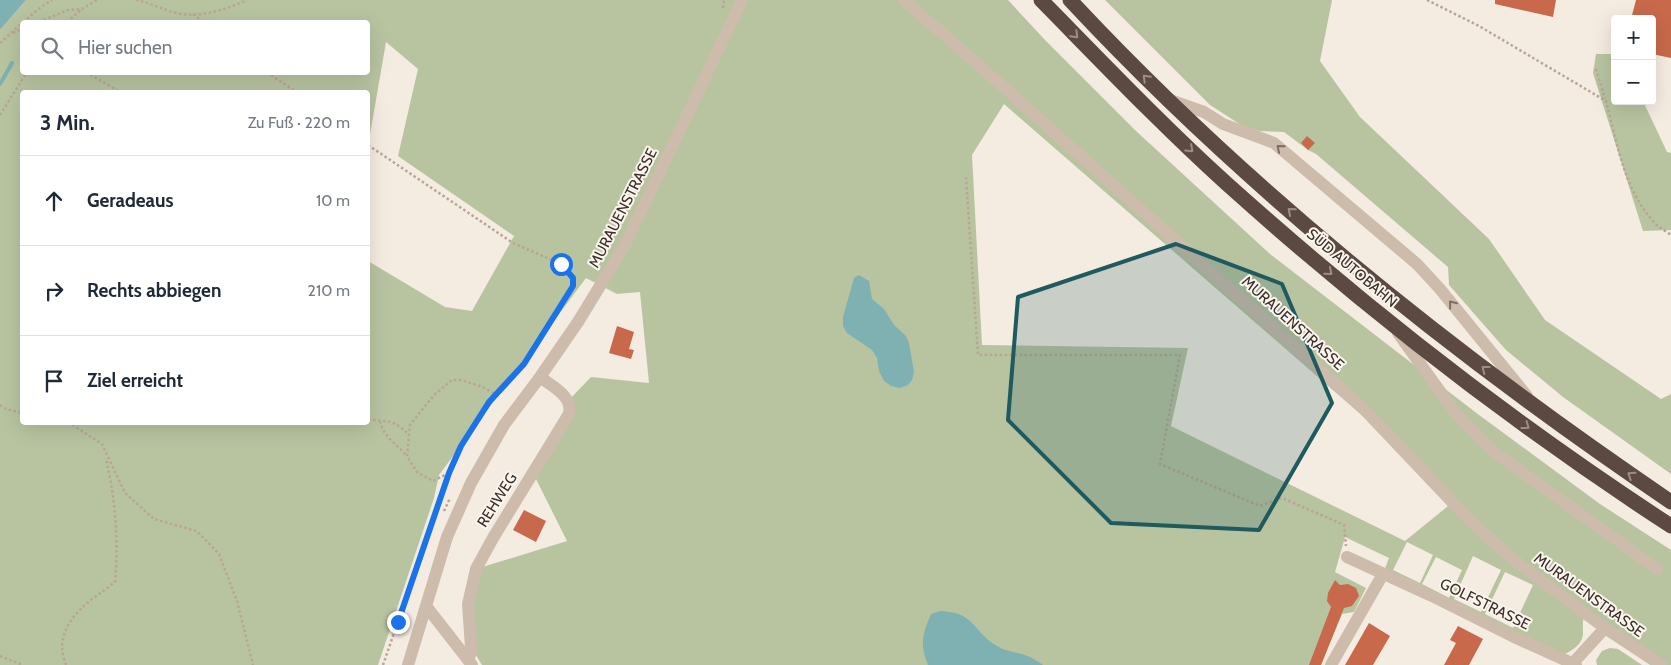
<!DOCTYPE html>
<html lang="de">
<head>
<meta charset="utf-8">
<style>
  body { margin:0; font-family:Cabin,sans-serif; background:#f6f6f7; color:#1f2937 }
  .controls { position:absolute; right:15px; top:15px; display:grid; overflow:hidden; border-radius:5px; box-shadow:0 5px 20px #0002 }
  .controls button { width:45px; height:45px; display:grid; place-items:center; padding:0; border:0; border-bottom:1px solid #e0e1e3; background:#fff; color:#1f2937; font:25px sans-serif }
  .stop { position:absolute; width:15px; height:15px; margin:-11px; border:4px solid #1a73e8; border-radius:50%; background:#fff }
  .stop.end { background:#1a73e8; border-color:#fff; box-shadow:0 1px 5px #0008 }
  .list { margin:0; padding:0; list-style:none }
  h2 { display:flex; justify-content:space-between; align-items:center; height:65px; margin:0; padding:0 20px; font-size:21px }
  h2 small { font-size:16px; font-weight:400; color:#747a83 }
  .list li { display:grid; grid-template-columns:32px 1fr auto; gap:15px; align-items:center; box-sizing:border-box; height:90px; padding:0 20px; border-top:1px solid #e0e1e3 }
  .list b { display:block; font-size:19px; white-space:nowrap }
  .list em { font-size:16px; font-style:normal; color:#747a83 }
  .icon { flex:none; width:28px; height:28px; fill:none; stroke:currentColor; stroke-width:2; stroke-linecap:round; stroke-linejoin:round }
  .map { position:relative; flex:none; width:1671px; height:665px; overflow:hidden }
  .search { position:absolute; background:#fff; box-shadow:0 5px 20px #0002; left:20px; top:20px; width:350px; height:55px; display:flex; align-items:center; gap:12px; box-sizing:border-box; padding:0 18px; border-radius:5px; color:#747a83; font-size:19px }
  .panel { position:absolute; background:#fff; box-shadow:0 5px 20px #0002; left:20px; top:90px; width:350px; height:335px; border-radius:5px }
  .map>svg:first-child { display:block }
</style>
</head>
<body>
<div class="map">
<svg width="1671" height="665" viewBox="0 0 1671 665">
  <rect width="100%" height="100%" fill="#f4ebe1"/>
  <path fill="#b8c4a0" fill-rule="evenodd" d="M26 0H1008L1045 40 1136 131 1270 254 1479 415 1600 504 1671 550V665H1661L1585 613C1582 623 1583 624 1583 633 1583 646 1569 652 1559 657L1383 574 1389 558 1345 537 1335 572 1366 588 1354 612 1342 614 1321 665H482L471 647 476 569 567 541 533 473 569 400 591 377 649 383 640 292 617 294 586 278 439 475 434 498 378 665H0V30ZM22 22H368V72H22ZM386 42 418 69 398 156 514 236 472 311 445 307 368 261V422H22V92H368V146ZM1004 104 1365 418 1453 502 1405 541 1171 426 1188 348 982 345 972 155ZM1407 542 1433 555 1420 583 1393 570ZM1473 556 1501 570 1481 612 1454 599ZM1436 557 1462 570 1449 598 1422 584ZM1505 572 1533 585 1513 628 1485 614Z
    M1105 0H1332L1320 61 1360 117 1489 239 1545 320 1661 399 1671 394V474L1563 397 1506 350 1449 285 1448 267 1316 154 1308 150 1284 132 1259 131 1241 125 1210 105Z
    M1596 54H1615V101H1643L1667 152 1671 153V230L1643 231 1593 73Z
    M1610 648 1618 649 1642 665H1597L1596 660 1602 651Z"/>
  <path fill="#7fb0b2" d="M0 0H26L0 30Z
    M859 275 869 281 872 299 884 309 894 325 906 336 909 343 914 372 912 380 908 385 900 388 891 386 884 381 879 371 877 358 872 350 847 333 843 326V317L854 278Z
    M940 611C975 612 972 631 997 646 1006 652 1019 652 1030 657 1034 659 1039 662 1043 665H928C919 644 923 633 931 614Z"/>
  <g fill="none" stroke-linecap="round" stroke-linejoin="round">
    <path stroke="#7fb0b2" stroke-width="4" d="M0 84 12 63"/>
  </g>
  <path fill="#c8694b" d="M1495 0H1556L1553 17 1495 4Z
    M1636 0H1671V58L1652 54V19H1631Z
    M1307 136 1315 143 1308 150 1301 143Z
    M617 326 634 332 629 349 634 350 631 359 609 353Z
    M524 510 546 521 536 542 513 530Z
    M1335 580 1340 585 1348 584 1356 588 1359 596 1352 606 1344 608 1321 665H1309L1331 607 1327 601 1328 593Z
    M1369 623 1390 636 1373 665H1345Z
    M1458 626 1483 639 1469 665H1444L1456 643 1450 640Z"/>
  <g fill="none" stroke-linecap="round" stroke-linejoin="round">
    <path stroke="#b9a596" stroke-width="2.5" stroke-dasharray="2.5 2.5" stroke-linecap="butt" d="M136 0C152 3 167 12 182 14 204 17 227 9 247 0
      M1427 0 1479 26 1606 101C1617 142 1624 191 1655 223 1659 228 1666 231 1671 235
      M723 8 724 0
      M193 14 203 22
      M23 22 41 7 52 0
      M39 22 68 10 82 9 97 0
      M67 22 81 10
      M13 33 22 29
      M0 43 22 23
      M1596 69 1605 99
      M86 72 120 92
      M267 72 296 92
      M0 115 27 72
      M368 145 513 243 561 264 573 278V286L524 364 489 402 461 446 449 473 383 665
      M966 177 978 355H1180L1160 464 1260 506 1282 498 1344 525 1346 546
      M0 405 6 409 22 413
      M368 419C388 422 394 419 409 435
      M380 421C383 437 397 444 407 456
      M68 422 102 444 125 493 154 519 197 531 219 554 237 601 253 665
      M449 473 433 481 417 472 407 456 410 425 434 395 452 380H461L480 386 496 394
      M444 511 450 498
      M0 656 23 665
      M66 665C64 659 62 652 62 646 64 615 93 599 115 582 119 540 115 499 106 458"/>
    <path stroke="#cdbbac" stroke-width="12" d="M904 0 990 75 1365 410 1473 524 1514 560 1605 628 1661 665
      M1170 100 1204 112 1223 124 1274 143 1417 264 1440 289 1527 396
      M1398 333 1457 415 1494 452 1657 569
      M1347 557 1432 596 1512 636 1576 665
      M426 606 472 665
      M467 659 470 655 471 647 468 604 476 569 493 538 569 414C573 396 553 387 540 377
      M1573 663 1605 628
      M408 665 447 537 471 483 504 425 540 377 578 322 625 245 742 0
      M1331 665 1383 574"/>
    <path stroke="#5c4a42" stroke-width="15" d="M1041 0C1102 62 1162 125 1226 183 1365 308 1514 424 1671 526
      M1070 0C1246 189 1457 357 1671 502"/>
  </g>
  <defs><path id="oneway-chevron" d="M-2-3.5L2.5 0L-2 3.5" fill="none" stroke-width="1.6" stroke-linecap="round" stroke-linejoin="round" transform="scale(1.25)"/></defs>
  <g stroke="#9c8e87">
    <use href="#oneway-chevron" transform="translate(1075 35) rotate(45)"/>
    <use href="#oneway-chevron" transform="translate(1146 78) rotate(-135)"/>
    <use href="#oneway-chevron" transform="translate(1190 149) rotate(43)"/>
    <use href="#oneway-chevron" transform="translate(1291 211) rotate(-139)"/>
    <use href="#oneway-chevron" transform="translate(1329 272) rotate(40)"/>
    <use href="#oneway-chevron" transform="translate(1485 369) rotate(-143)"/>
    <use href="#oneway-chevron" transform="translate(1526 426) rotate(36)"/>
    <use href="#oneway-chevron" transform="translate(1631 475) rotate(-146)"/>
  </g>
  <g stroke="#7d6f65">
    <use href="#oneway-chevron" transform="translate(1280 148) rotate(-140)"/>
    <use href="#oneway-chevron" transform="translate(1452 304) rotate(-129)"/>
  </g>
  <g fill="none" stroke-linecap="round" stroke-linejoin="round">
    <path stroke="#1a73e8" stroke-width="6" d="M398 622 449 473 461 446 489 402 524 364 573 286V278L561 264"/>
  </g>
  <path fill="#1f5a5e" fill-opacity="0.2" stroke="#1f5a5e" stroke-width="4" stroke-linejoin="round" d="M1176 244 1282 284 1332 403 1259 530 1111 523 1008 420 1018 297Z"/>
  <g text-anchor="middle" stroke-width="4" stroke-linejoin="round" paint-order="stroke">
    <g font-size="15" fill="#3b302b" stroke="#fbf5ee">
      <text transform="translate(623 208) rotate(-63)" y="5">MURAUENSTRASSE</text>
      <text transform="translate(1352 268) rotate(40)" y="5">SÜD AUTOBAHN</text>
      <text transform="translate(1293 323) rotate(42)" y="5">MURAUENSTRASSE</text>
      <text transform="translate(497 500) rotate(-58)" y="5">REHWEG</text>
      <text transform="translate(1589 595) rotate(36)" y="5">MURAUENSTRASSE</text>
      <text transform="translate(1485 604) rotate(26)" y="5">GOLFSTRASSE</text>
    </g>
  </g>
</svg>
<div class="controls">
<button>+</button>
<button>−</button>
</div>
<div class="stop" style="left:561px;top:264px"></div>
<div class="stop end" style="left:398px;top:622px"></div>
<div class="search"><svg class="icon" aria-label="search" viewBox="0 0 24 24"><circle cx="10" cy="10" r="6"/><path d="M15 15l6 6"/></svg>Hier suchen</div>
<section class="panel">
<h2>3 Min.<small>Zu Fuß · 220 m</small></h2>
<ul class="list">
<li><svg class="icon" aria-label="ahead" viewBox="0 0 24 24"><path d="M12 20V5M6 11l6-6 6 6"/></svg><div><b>Geradeaus</b></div><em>10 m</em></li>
<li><svg class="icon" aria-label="right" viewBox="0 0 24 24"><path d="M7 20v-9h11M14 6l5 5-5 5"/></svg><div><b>Rechts abbiegen</b></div><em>210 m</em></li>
<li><svg class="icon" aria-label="arrive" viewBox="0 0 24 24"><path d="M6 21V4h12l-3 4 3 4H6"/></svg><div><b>Ziel erreicht</b></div></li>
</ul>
</section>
</div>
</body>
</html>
